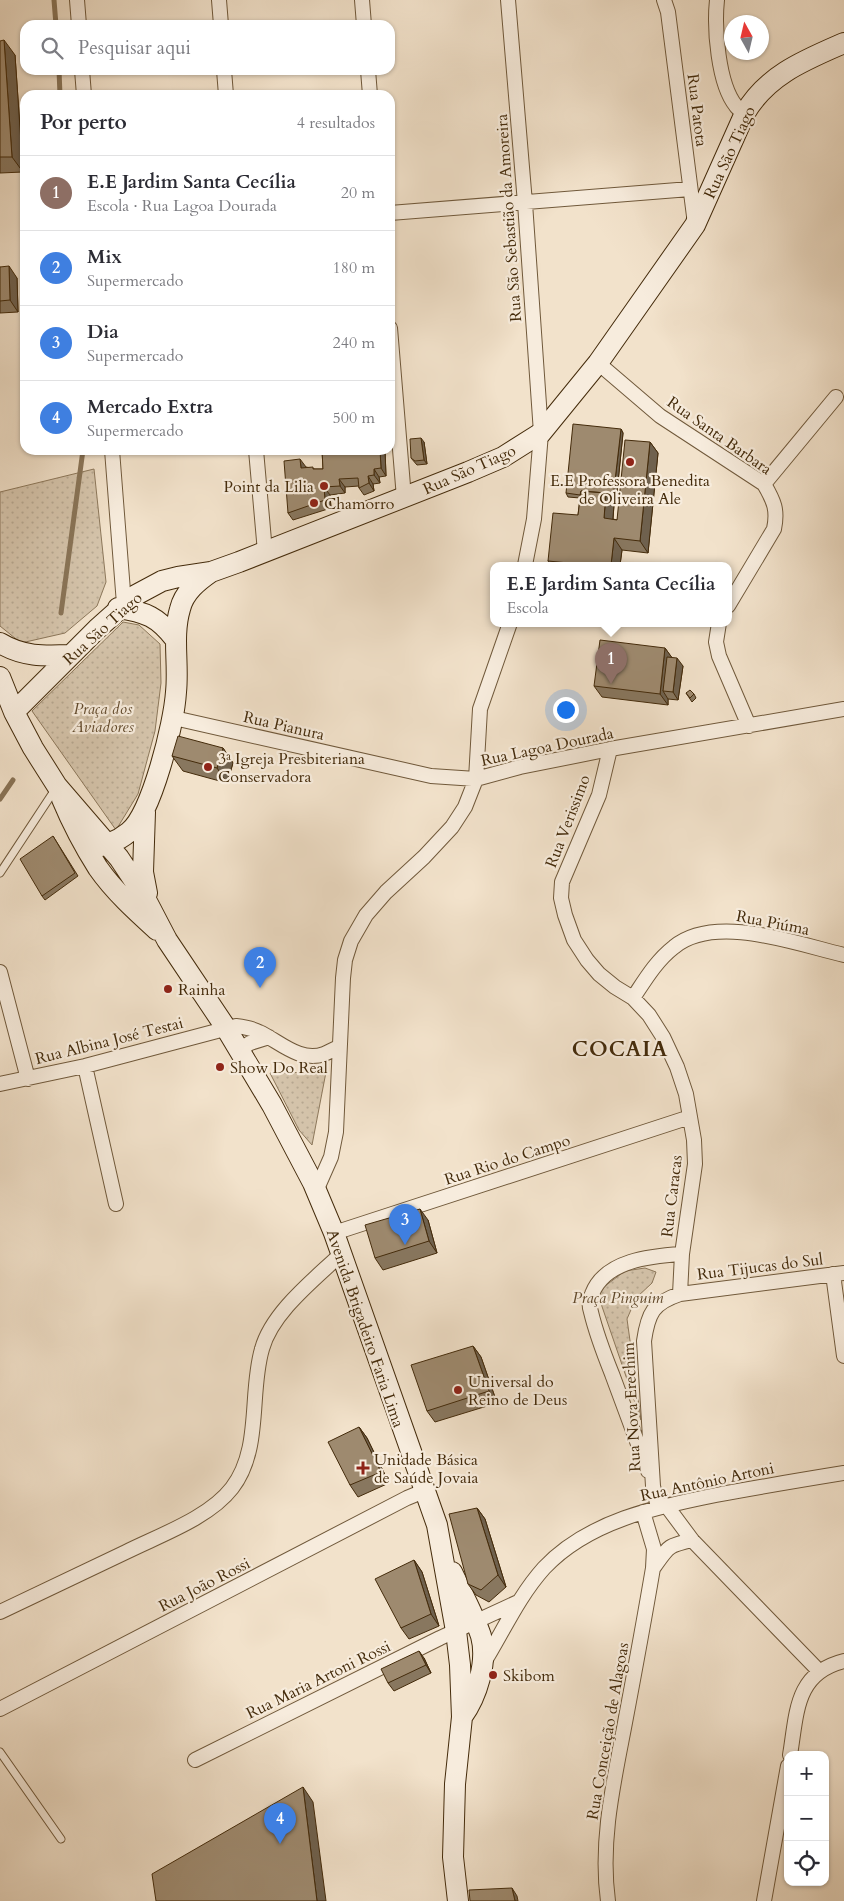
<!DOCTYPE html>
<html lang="pt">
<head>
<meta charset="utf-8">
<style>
  body { margin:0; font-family:Cardo,serif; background:#f7f7f7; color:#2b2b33 }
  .controls { position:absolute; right:15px; bottom:15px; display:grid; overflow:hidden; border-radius:10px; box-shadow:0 1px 4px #0004 }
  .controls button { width:45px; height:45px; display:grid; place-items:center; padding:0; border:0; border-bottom:1px solid #e1e1e2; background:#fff; color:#2b2b33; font:25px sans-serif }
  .compass { position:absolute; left:724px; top:15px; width:45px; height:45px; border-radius:50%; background:#fff; box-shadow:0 1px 4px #0004; rotate:352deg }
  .you { position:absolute; left:565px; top:709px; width:18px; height:18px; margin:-12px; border:4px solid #fff; border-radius:50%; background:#1a73e8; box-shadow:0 0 0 8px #1a73e833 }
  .badge { display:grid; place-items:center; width:32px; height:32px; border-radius:50%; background:#2563eb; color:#fff; font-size:16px; font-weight:700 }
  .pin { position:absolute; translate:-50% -41px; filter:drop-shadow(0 1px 2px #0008) }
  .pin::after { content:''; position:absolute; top:26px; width:18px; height:15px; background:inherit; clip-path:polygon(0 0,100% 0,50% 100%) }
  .popup { position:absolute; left:490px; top:562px; width:242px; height:65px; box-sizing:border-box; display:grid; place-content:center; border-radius:10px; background:#fff; filter:drop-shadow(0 1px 4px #0005); font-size:16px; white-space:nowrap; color:#7c7c81 }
  .popup b { font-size:19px; color:#2b2b33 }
  .popup::after { content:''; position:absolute; left:50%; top:100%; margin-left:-10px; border:10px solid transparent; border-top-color:#fff }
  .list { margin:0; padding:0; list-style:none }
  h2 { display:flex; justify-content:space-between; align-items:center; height:65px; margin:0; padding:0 20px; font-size:21px }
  h2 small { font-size:16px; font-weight:400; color:#7c7c81 }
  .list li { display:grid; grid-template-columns:32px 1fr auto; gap:15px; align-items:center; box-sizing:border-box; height:75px; padding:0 20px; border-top:1px solid #e1e1e2 }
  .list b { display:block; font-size:19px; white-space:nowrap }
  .list p { margin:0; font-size:16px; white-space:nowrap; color:#7c7c81 }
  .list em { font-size:16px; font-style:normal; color:#7c7c81 }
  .icon { flex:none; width:28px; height:28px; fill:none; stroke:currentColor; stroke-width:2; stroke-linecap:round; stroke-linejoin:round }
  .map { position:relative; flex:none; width:844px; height:1901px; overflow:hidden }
  .search { position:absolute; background:#fff; box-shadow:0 1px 4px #0004; left:20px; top:20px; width:375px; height:55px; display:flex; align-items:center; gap:12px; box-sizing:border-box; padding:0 18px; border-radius:15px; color:#7c7c81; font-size:19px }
  .panel { position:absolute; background:#fff; box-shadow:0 1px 4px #0004; left:20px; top:90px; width:375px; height:365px; border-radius:15px }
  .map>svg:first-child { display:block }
</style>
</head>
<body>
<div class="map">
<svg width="844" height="1901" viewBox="0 0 844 1901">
  <defs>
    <pattern id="grass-dots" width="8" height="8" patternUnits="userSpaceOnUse" patternTransform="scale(1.25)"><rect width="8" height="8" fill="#d4c3aa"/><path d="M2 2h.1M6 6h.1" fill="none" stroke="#b7a891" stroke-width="1.8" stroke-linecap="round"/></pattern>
  </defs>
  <rect width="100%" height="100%" fill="#f2e2cb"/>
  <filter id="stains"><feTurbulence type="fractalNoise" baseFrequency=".004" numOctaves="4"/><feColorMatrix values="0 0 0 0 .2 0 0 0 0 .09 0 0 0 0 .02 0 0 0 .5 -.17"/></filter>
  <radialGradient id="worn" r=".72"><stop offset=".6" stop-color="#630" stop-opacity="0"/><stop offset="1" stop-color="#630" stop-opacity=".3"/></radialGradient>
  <path fill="url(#grass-dots)" stroke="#8c775a" d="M94 469 106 582 97 606 65 633 21 643 0 626V492Z
    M123 622 139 625 160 644 161 683 155 731 138 794 116 830 32 711Z
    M326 1072 312 1145 299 1130 270 1073Z
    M645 1268 656 1272 652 1283 636 1298 627 1319 641 1420 597 1292 625 1271Z"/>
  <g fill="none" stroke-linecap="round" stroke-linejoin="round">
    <path stroke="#897457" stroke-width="5" d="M54 0 56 25
      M59 70 60 95
      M61 613 83 450
      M0 799 13 780"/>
    <defs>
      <path id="lane" d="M0 873 56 788
        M0 1752 61 1839"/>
      <path id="street" d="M77 0 79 25
        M219 0 221 25
        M362 0 364 25
        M508 0 525 203 541 433 534 519 525 565
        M664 0 668 12 695 224
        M717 0C714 28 718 84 736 106 738 109 742 111 745 113
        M82 70 84 95
        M224 70 226 95
        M368 70 370 95
        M390 213 690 189
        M390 328 404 498
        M598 363 660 416 764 484C774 501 778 510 774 529L728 606
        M112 450 124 604
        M256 450 265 552
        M764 484 836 397
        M719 623 716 642 719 656 749 726
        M174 718 431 776 476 779 520 767 610 749 844 709
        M610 749 599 795 562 882 561 898 565 915 574 940 587 960 599 974 615 987 633 998 649 1015 663 1037 677 1067 686 1094 694 1140 695 1164 682 1254 680 1294
        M0 972 28 1079
        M633 998C645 980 656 961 674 947 715 913 797 944 844 955
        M239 1050 250 1043 269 1037
        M85 1066 116 1204
        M0 1084 85 1066 236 1026C244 1027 252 1028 259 1032 279 1041 300 1063 324 1054 329 1052 334 1049 339 1047
        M316 1191 331 1157 336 1132 343 978 345 960 351 941 366 915 386 892 424 857 452 827 465 807 476 779 480 709 510 623
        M334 1233 690 1117
        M833 1274 844 1356
        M648 1471C636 1439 624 1406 612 1374 604 1354 596 1333 591 1312 589 1306 589 1300 592 1294 605 1260 651 1256 682 1254
        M666 1505 692 1540 819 1671
        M658 1507 653 1486 644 1341C648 1313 653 1303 680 1294L844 1273
        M654 1567C669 1546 667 1546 692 1540
        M0 1612C42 1592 84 1572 126 1552 160 1535 209 1518 232 1488 262 1449 249 1393 262 1349 272 1312 315 1279 341 1254
        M483 1664C503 1632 518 1597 544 1568 588 1521 656 1507 716 1495 759 1487 801 1480 844 1473
        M0 1709 407 1498 424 1491
        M790 1755C797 1713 795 1673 844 1661
        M195 1760 440 1638 518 1602
        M608 1901C600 1843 613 1785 624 1728 634 1675 644 1621 653 1568L654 1549 643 1512
        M764 1901 788 1766"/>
      <path id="secondary" d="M118 608C146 612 158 617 175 639
        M0 643C23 657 44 656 70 655
        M0 677 14 712 33 748 57 786 119 858 143 894 167 940 226 1028 272 1105 313 1183 334 1233 437 1525 456 1631 460 1665 462 1717 455 1784 453 1857 458 1901
        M14 712 97 629 134 596 162 581 178 577 211 572 239 562 468 472 503 457 541 433 598 363 695 225 745 113C767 75 805 60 844 43
        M62 799C72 823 84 846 98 868 114 891 136 911 157 930
        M145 812 143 872 147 893
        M87 848C102 847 117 842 129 832 152 813 174 723 176 692 179 664 172 636 180 609 184 592 198 581 211 572
        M452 1572C461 1591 475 1617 481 1636 488 1662 477 1696 462 1717"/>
    </defs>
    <use href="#lane" stroke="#70593b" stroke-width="9"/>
    <use href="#street" stroke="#70593b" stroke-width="16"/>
    <use href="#secondary" stroke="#442b0b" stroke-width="22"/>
    <use href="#lane" stroke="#f7ecdd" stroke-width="7"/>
    <use href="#street" stroke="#f7ecdd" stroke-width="14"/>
    <use href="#secondary" stroke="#f7ecdd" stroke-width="20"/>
  </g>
  <path fill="#88775f" stroke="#442b0b" d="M0 41 15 55 23 172 0 173Z
    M0 267 17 278 18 312 0 313Z
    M621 429 623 433 616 502H612L614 505 613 519 617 520 650 442 658 453 648 553 622 550 620 565H551L548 561 578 515 580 498 568 497 566 493Z
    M424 442 427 464 417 465 411 458Z
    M322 450H385L386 476 379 477 380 483 373 484 374 491 364 495 359 488V486L345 487V493L330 495 331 508 293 520 288 513 306 467 315 469H323Z
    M665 648 672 658 683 666 678 700 668 699V705L602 697 594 686Z
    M686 693 694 694 696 698 692 702Z
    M223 748 233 763 227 783 183 771 172 756Z
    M53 836 78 876 45 900 42 896Z
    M428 1220 437 1253 383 1270 375 1258Z
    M473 1346 481 1357 497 1403 435 1422 427 1411Z
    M359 1427 367 1438 389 1483 358 1497 350 1485Z
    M477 1508 485 1519 506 1587 489 1602 476 1595 468 1584Z
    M414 1560 422 1572 439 1626 409 1639 401 1628Z
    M424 1658 431 1673 394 1691 388 1683Z"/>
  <path fill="#6f614e" stroke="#442b0b" d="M4 40 15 55 23 172 12 157Z
    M9 266 17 278 18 312 10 300Z
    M621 429 623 433 616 502 613 498Z
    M421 438 424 442 427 464 424 460Z
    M650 442 658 453 648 553 640 541Z
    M380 450H385L386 476 381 468Z
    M300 459 306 467V476L301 468Z
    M374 469 379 477 380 483 374 475Z
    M368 476 373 484 374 491 369 483Z
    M339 479 345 487V493L340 486Z
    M324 487 330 495 331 508 325 500Z
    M606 493 614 505 612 530 604 518Z
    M614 538 622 550 620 565H611Z
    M665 648 673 659 663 691 668 699V705L660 694Z
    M677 658 683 666 678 700 673 692Z
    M223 748 233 763 227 783 217 768Z
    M420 1209 428 1220 437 1253 429 1241Z
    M473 1346 481 1357 497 1403 489 1391Z
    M359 1427 367 1438 389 1483 381 1472Z
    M477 1508 485 1519 506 1587 498 1575Z
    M414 1560 422 1572 439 1626 431 1614Z
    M419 1651 424 1658 431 1673 426 1665Z
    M303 1787 313 1802 326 1901H317Z
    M512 1888 517 1896 518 1901H515Z"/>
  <path fill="#9e8a6f" stroke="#442b0b" d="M4 40 12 157H0V41Z
    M9 266 10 300 0 301V267Z
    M573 424 621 429 613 498H609L606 493 581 491 580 495 566 493Z
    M421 438 424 460 415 461 411 458 410 439Z
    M625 440 650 442 640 541 614 538 611 565H589L548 561 553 513 578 515 581 491 606 493 604 518 617 520Z
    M322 450H380L381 468 374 469V475L368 476 369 483 359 488 358 478 339 479 340 486 324 487 325 500 288 513 284 461 300 459 301 468 313 467V469H323Z
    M600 640 665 648 660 694 594 686Z
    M667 657 677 658 673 692 663 691Z
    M690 690 694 694 690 698 686 693Z
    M178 736 223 748 217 768 172 756Z
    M53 836 75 873 42 896 20 859Z
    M420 1209 429 1241 375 1258 365 1225Z
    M473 1346 489 1391 427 1411 411 1365Z
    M359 1427 381 1472 350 1485 328 1442Z
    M477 1508 498 1575 481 1590 468 1584 449 1514Z
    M414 1560 431 1614 401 1628 375 1579Z
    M419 1651 426 1665 388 1683 381 1669Z
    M303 1787 317 1901H156L152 1874Z
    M512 1888 515 1901H470L469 1890Z"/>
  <g fill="#8f2418" stroke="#f7ecdd" stroke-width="2">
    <circle cx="630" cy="462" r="5"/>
    <circle cx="324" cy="486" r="5"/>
    <circle cx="314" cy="503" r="5"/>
    <circle cx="208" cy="767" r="5"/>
    <circle cx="168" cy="989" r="5"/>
    <circle cx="220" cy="1067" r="5"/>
    <circle cx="458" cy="1390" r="5"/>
    <path d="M360.5 1460.5h5v5h5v5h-5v5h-5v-5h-5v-5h5z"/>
    <circle cx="493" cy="1675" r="5"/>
  </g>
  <g text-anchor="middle" stroke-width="4.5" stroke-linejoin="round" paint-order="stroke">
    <g font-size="16" fill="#442b0b" stroke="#f7ecdd">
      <text transform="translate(698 110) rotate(83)" y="6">Rua Patota</text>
      <text transform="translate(729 152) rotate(-65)" y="6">Rua São Tiago</text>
      <text transform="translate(508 218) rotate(-94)" y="6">Rua São Sebastião da Amoreira</text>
      <text transform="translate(720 435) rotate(35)" y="6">Rua Santa Barbara</text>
      <text transform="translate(469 469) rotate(-24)" y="6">Rua São Tiago</text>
      <text transform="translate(102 628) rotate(-42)" y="6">Rua São Tiago</text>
      <text transform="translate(284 725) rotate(13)" y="6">Rua Pianura</text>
      <text transform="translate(547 746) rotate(-12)" y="6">Rua Lagoa Dourada</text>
      <text transform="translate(567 821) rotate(-69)" y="6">Rua Verissimo</text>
      <text transform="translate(773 922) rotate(11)" y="6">Rua Piúma</text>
      <text transform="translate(109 1040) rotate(-14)" y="6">Rua Albina José Testai</text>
      <text transform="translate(507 1159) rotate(-18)" y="6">Rua Rio do Campo</text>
      <text transform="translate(671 1196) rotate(-83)" y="6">Rua Caracas</text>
      <text transform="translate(760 1266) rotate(-7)" y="6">Rua Tijucas do Sul</text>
      <text transform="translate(366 1328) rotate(71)" y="6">Avenida Brigadeiro Faria Lima</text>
      <text transform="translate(631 1407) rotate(-93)" y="6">Rua Nova Erechim</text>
      <text transform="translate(707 1481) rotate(-12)" y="6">Rua Antônio Artoni</text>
      <text transform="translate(204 1584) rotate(-27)" y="6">Rua João Rossi</text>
      <text transform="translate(318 1679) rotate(-26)" y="6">Rua Maria Artoni Rossi</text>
      <text transform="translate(607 1731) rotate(-80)" y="6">Rua Conceição de Alagoas</text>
    </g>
    <g font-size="16" fill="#442b0b" stroke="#f7ecdd" text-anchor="start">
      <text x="630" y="486" text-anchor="middle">E.E Professora Benedita<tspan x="630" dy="18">de Oliveira Ale</tspan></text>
      <text x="314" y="492" text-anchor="end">Point da Lilia</text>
      <text x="324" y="509">Chamorro</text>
      <text x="218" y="764">3ª Igreja Presbiteriana<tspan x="218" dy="18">Conservadora</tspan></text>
      <text x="178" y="995">Rainha</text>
      <text x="230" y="1073">Show Do Real</text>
      <text x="468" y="1387">Universal do<tspan x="468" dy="18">Reino de Deus</tspan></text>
      <text x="374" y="1465">Unidade Básica<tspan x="374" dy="18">de Saúde Jovaia</tspan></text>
      <text x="503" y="1681">Skibom</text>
    </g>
    <g font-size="16" font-style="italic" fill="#61492b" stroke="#f7ecdd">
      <text x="103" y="714">Praça dos<tspan x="103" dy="18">Aviadores</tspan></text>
      <text x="618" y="1303">Praça Pinguim</text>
    </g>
    <g font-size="21" font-weight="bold" letter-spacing="1" fill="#442b0b" stroke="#f7ecdd">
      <text x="620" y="1056">COCAIA</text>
    </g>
  </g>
  <rect width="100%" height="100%" filter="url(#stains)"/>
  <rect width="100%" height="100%" fill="url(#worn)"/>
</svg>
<div class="controls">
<button>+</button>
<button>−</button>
<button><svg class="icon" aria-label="locate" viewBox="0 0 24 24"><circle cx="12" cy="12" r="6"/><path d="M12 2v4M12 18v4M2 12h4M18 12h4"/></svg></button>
</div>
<svg class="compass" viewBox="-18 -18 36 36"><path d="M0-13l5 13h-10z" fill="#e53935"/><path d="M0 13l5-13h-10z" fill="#7c7c81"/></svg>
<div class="you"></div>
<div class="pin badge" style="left:611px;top:684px;background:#8d6e63">1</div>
<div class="popup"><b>E.E Jardim Santa Cecília</b>Escola</div>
<div class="pin badge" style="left:260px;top:988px;background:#3f7fe0">2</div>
<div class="pin badge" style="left:405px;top:1245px;background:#3f7fe0">3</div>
<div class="pin badge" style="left:280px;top:1844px;background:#3f7fe0">4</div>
<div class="search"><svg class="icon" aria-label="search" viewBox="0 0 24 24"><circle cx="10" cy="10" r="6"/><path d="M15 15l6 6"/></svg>Pesquisar aqui</div>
<section class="panel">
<h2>Por perto<small>4 resultados</small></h2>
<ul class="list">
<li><span class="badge" style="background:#8d6e63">1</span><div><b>E.E Jardim Santa Cecília</b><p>Escola · Rua Lagoa Dourada</p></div><em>20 m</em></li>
<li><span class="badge" style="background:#3f7fe0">2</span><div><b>Mix</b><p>Supermercado</p></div><em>180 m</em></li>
<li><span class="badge" style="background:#3f7fe0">3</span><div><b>Dia</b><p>Supermercado</p></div><em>240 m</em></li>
<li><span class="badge" style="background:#3f7fe0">4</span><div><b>Mercado Extra</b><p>Supermercado</p></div><em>500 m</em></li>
</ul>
</section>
</div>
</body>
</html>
